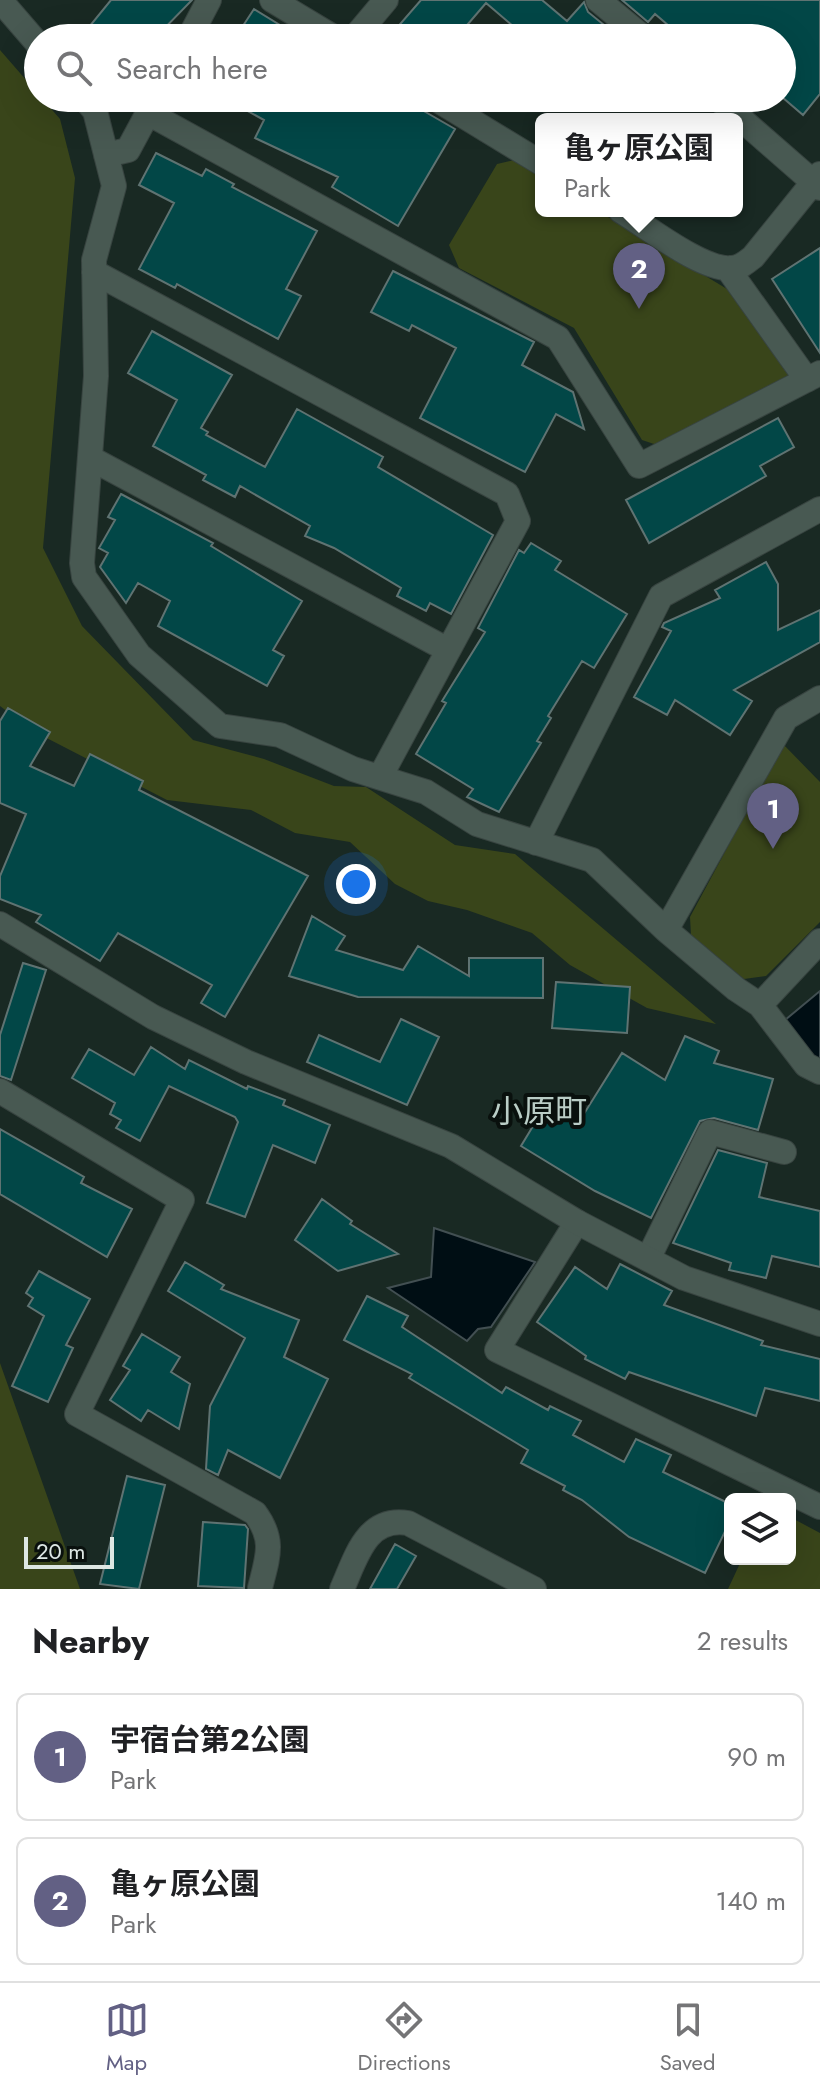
<!DOCTYPE html>
<html lang="en">
<head>
<meta charset="utf-8">
<style>
  body { margin:0; font-family:Jost,"Noto Sans JP",sans-serif; background:#f2f2f2; color:#202124 }
  .controls { position:absolute; right:24px; bottom:24px; display:grid; overflow:hidden; border-radius:12px; box-shadow:0 8px 32px #0002 }
  .controls button { width:72px; height:72px; display:grid; place-items:center; padding:0; border:0; border-bottom:2px solid #e0e0e0; background:#fff; color:#202124; font:40px sans-serif }
  .scale { position:absolute; left:24px; bottom:20px; width:90px; box-sizing:border-box; padding-left:8px; border:4px solid #dde7e3; border-top:0; font-size:22px; line-height:28px; white-space:nowrap; color:#dde7e3; -webkit-text-stroke:6px #09100d; paint-order:stroke }
  .you { position:absolute; left:356px; top:884px; width:28px; height:28px; margin:-20px; border:6px solid #fff; border-radius:50%; background:#1a73e8; box-shadow:0 0 0 12px #1a73e833 }
  .badge { display:grid; place-items:center; width:52px; height:52px; border-radius:50%; background:#626084; color:#fff; font-size:26px; font-weight:700 }
  .pin { position:absolute; translate:-50% -66px; filter:drop-shadow(0 2px 4px #0008) }
  .pin::after { content:''; position:absolute; top:42px; width:28px; height:24px; background:inherit; clip-path:polygon(0 0,100% 0,50% 100%) }
  .popup { position:absolute; left:535px; top:113px; width:208px; height:104px; box-sizing:border-box; display:grid; place-content:center; border-radius:12px; background:#fff; filter:drop-shadow(0 2px 6px #0005); font-size:26px; white-space:nowrap; color:#757577 }
  .popup b { font-size:30px; color:#202124 }
  .popup::after { content:''; position:absolute; left:50%; top:100%; margin-left:-16px; border:16px solid transparent; border-top-color:#fff }
  .list { margin:0; padding:0; list-style:none }
  h2 { display:flex; justify-content:space-between; align-items:center; height:104px; margin:0; padding:0 32px; font-size:34px }
  h2 small { font-size:26px; font-weight:400; color:#757577 }
  .list li { display:grid; grid-template-columns:52px 1fr auto; gap:24px; align-items:center; box-sizing:border-box; height:128px; margin:0 16px 16px; padding:0 16px; border:2px solid #e0e0e0; border-radius:12px }
  .list b { display:block; font-size:30px; white-space:nowrap }
  .list p { margin:0; font-size:26px; white-space:nowrap; color:#757577 }
  .list em { font-size:26px; font-style:normal; color:#757577 }
  .icon { flex:none; width:44px; height:44px; fill:none; stroke:currentColor; stroke-width:2; stroke-linecap:round; stroke-linejoin:round }
  .map { position:relative; flex:none; width:820px; height:1589px; overflow:hidden }
  .search { position:absolute; background:#fff; box-shadow:0 8px 32px #0002; left:24px; right:24px; top:24px; height:88px; display:flex; align-items:center; gap:20px; box-sizing:border-box; padding:0 28px; border-radius:44px; color:#757577; font-size:30px }
  .sheet { height:392px; background:#fff }
  nav { display:flex; justify-content:space-around; align-items:center; box-sizing:border-box; height:112px; border-top:2px solid #e0e0e0; background:#fff; font-size:22px; color:#757577 }
  nav a { display:grid; justify-items:center; gap:4px }
  nav .on { color:#626084 }
  .map>svg:first-child { display:block }
</style>
</head>
<body>
<div class="map">
<svg width="820" height="1589" viewBox="0 0 820 1589">
  <rect width="100%" height="100%" fill="#192923"/>
  <path fill="#39451a" d="M0 50 60 119 75 178 43 548 82 626 193 740 264 759 334 786 366 787 455 845 515 854 716 1024 647 1008 570 965 532 933 467 910 428 901 395 884 350 842 295 833 251 810 167 800 33 731 0 706Z
    M514 160 541 176V211H598L727 289 789 373 784 384 663 447 642 440 574 328 459 268 449 245 497 164Z
    M783 744 820 782V922L766 976 744 979 691 935 690 917Z
    M0 1363 80 1589H0Z
    M790 1517 820 1533V1589H728L742 1559H790Z"/>
  <path fill="#000e14" stroke="#424f52" stroke-width="2" d="M820 991V1065L779 1025Z
    M434 1228 535 1262 491 1327 478 1329 467 1341 388 1288 431 1277Z"/>
  <path fill="#024747" stroke="#5f7372" stroke-width="2" d="M111 0H192L155 38H80Z
    M421 0H542L567 21 584 2 588 12 620 38H527L486 3 456 38H388Z
    M622 0H820V94L803 115 782 97V38H683L655 14 648 22Z
    M254 9 301 38H235Z
    M224 98H401L455 129 398 226 332 187 338 177 255 138 264 120Z
    M156 153 202 176 206 169 234 184 232 187 317 231 286 289 301 296 278 339 177 284 175 288 139 269 174 203 139 185Z
    M820 248V353L772 279Z
    M393 271 534 342 522 365 573 392 584 429 556 414 525 472 420 418 456 348 412 325 409 331 371 312Z
    M152 331 232 375 201 428 208 432 206 435 265 467 297 409 383 457 378 467 493 535 451 614 430 603 426 611 397 596 401 588 334 548 305 536 310 526 240 486 235 497 203 480 206 475 153 446 177 400 128 373Z
    M778 418 794 447 760 466 766 476 649 543 626 500Z
    M121 494 213 543 211 546 302 601 273 650 284 656 267 686 158 626 170 601 138 583 126 603 100 567 108 553 99 548 115 520 108 517Z
    M531 543 561 561 555 570 627 614 594 668 582 661 548 716 551 718 537 741 541 743 499 812 467 797 473 789 416 754 446 703 442 701 485 632 478 628 519 550 524 553Z
    M766 562 778 584V630L820 610V642L734 690 752 701 730 735 675 700 667 715 634 697 671 631 662 627 664 623 720 598 715 590Z
    M8 708 50 732 30 766 74 786 90 754 143 781 139 790 308 876 225 1017 201 1003 212 985 118 933 100 961 36 922 41 915 0 899V876L26 814 0 803V721Z
    M312 916 345 936 336 950 403 970 418 946 469 976V958H543V998L358 997 289 976Z
    M23 963 46 970 11 1080 0 1076V1035Z
    M556 982 630 987 627 1033 552 1028Z
    M401 1019 439 1037 407 1105 307 1062 319 1035 380 1062Z
    M685 1036 719 1051 714 1063 773 1079 758 1130 714 1118 700 1121 651 1218 595 1191 521 1146 550 1098 582 1117 622 1053 665 1080Z
    M151 1047 185 1069 189 1060 247 1089 248 1086 285 1100 283 1105 330 1125 315 1163 273 1145 245 1217 207 1203 238 1122 235 1117 169 1086 140 1141 116 1128 121 1120 110 1114 115 1103 72 1078 89 1049 134 1075Z
    M0 1129 84 1177 81 1183 132 1209 107 1257 0 1194Z
    M718 1150 767 1163 759 1197 820 1211V1267L772 1256 766 1278 729 1270 731 1263 673 1243Z
    M322 1199 352 1221 350 1224 398 1254 338 1271 295 1240Z
    M185 1262 224 1285 221 1289 299 1320 284 1357 328 1379 280 1478 228 1450 218 1475 206 1469 210 1406 245 1338 168 1291Z
    M620 1264 672 1291 664 1305 763 1341 761 1345 820 1359V1401L765 1388 756 1416 629 1372 625 1379 585 1359 586 1356 537 1322 575 1267 607 1289Z
    M39 1271 90 1299 66 1345 73 1348 48 1402 12 1386 44 1316 28 1306 33 1298 26 1293Z
    M367 1296 408 1316 402 1327 502 1393 506 1387 548 1410 550 1406 581 1421 573 1435 624 1462 636 1439 671 1455 663 1472 730 1504V1521L705 1573 629 1537 582 1500 563 1490 565 1486 521 1463 528 1450 409 1378 412 1374 344 1340Z
    M142 1334 180 1357 171 1372 190 1384 179 1429 148 1410 141 1421 110 1400 130 1370 123 1366Z
    M127 1476 165 1485 139 1589 100 1584Z
    M203 1522 245 1525 248 1529 244 1588 198 1586Z
    M395 1544 416 1556 397 1589H370Z"/>
  <g fill="none" stroke-linecap="round" stroke-linejoin="round">
    <defs>
      <path id="street" d="M0 0 38 44
        M272 0 335 38
        M598 0 644 38
        M189 38 209 0
        M354 38 386 0
        M84 98 95 111 114 186 94 260 96 376 82 563 84 577 139 655 220 726 280 735 353 769 426 792 477 824 592 860 666 930 736 989 760 1005 806 1065 820 1072
        M434 98 541 163
        M717 98 820 188
        M148 113 558 338 639 466 820 373
        M106 155 128 150 156 98
        M621 211C646 226 703 271 731 268 741 268 746 262 753 257L820 174
        M728 269 807 380
        M94 272 507 494 518 521 380 777
        M90 458 448 650
        M536 843 661 596 820 509
        M666 930 786 718 820 698
        M760 1005 820 941
        M0 1091 182 1200 77 1414 255 1513C275 1540 268 1556 260 1588
        M577 1222 497 1350 820 1507
        M648 1259 710 1132 784 1152
        M342 1589C356 1558 366 1516 408 1523L534 1589"/>
      <path id="secondary" d="M0 924 153 1017 246 1062 451 1146 577 1222 684 1278 820 1324"/>
    </defs>
    <use href="#street" stroke="#384440" stroke-width="26"/>
    <use href="#secondary" stroke="#384440" stroke-width="26"/>
    <use href="#street" stroke="#485952" stroke-width="24"/>
    <use href="#secondary" stroke="#485952" stroke-width="24"/>
  </g>
  <g text-anchor="middle" stroke-width="8" stroke-linejoin="round" paint-order="stroke">
    <g font-size="32" fill="#bacdc6" stroke="#09100d">
      <text x="539" y="1122">小原町</text>
    </g>
  </g>
</svg>
<div class="controls">
<button><svg class="icon" aria-label="layers" viewBox="0 0 24 24"><path d="M12 4l9 5-9 5-9-5zM3 14l9 5 9-5"/></svg></button>
</div>
<div class="scale">20 m</div>
<div class="you"></div>
<div class="pin badge" style="left:773px;top:849px">1</div>
<div class="pin badge" style="left:639px;top:309px">2</div>
<div class="popup"><b>亀ヶ原公園</b>Park</div>
<div class="search"><svg class="icon" aria-label="search" viewBox="0 0 24 24"><circle cx="10" cy="10" r="6"/><path d="M15 15l6 6"/></svg>Search here</div>
</div>
<section class="sheet">
<h2>Nearby<small>2 results</small></h2>
<ul class="list">
<li><span class="badge">1</span><div><b>宇宿台第2公園</b><p>Park</p></div><em>90 m</em></li>
<li><span class="badge">2</span><div><b>亀ヶ原公園</b><p>Park</p></div><em>140 m</em></li>
</ul>
</section>
<nav>
<a class="on"><svg class="icon" aria-label="map" viewBox="0 0 24 24"><path d="M3 6l6-2 6 2 6-2v14l-6 2-6-2-6 2zM9 4v14M15 6v14"/></svg>Map</a>
<a><svg class="icon" aria-label="directions" viewBox="0 0 24 24"><path d="M12 3l9 9-9 9-9-9zM9 14v-3h6M13 9l2 2-2 2"/></svg>Directions</a>
<a><svg class="icon" aria-label="saved" viewBox="0 0 24 24"><path d="M7 4h10v16l-5-4-5 4z"/></svg>Saved</a>
</nav>
</body>
</html>
